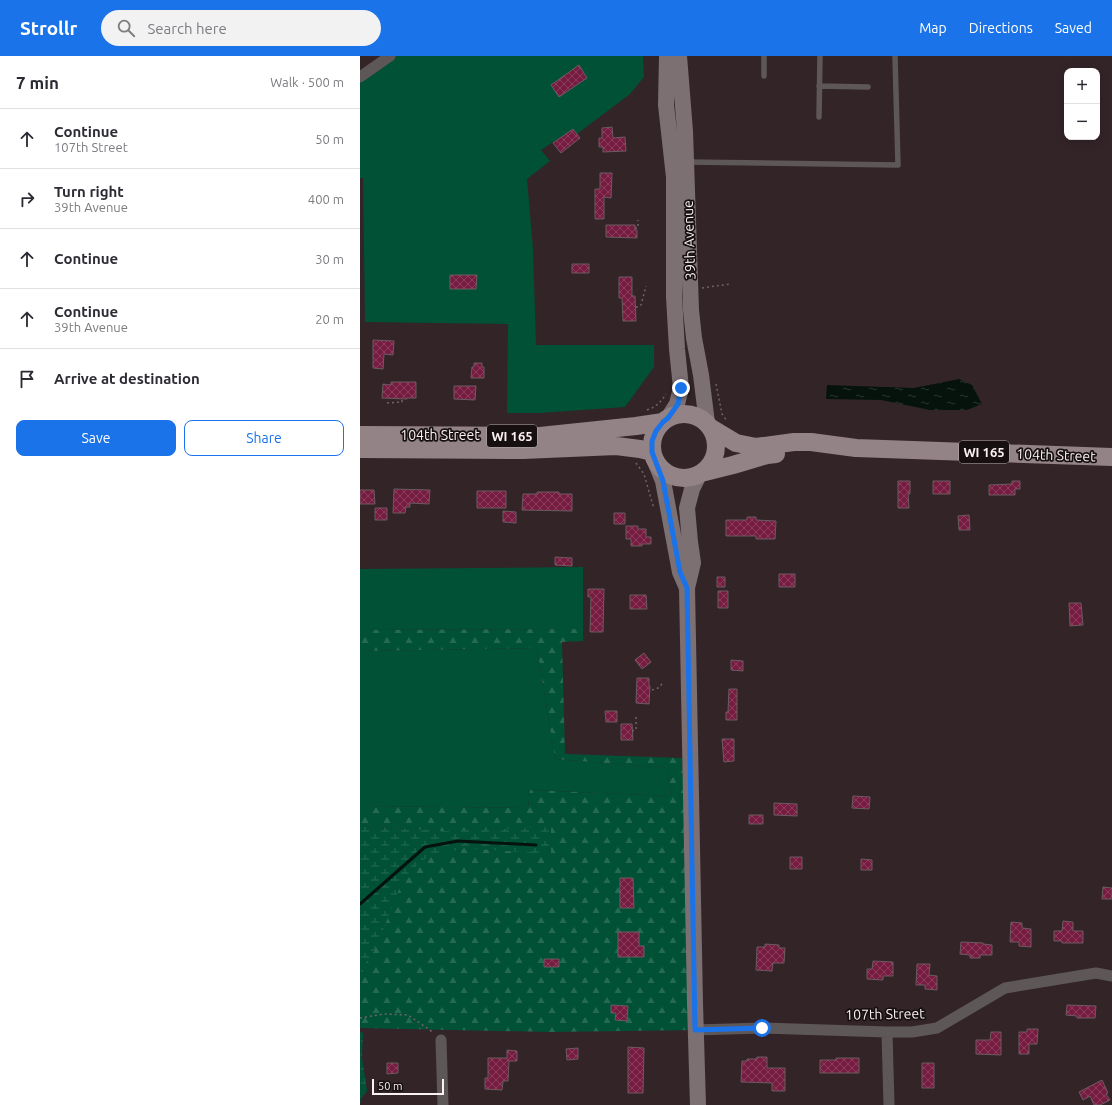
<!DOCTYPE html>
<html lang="en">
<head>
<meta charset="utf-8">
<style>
  body { margin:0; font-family:Ubuntu,sans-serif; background:#f2f2f3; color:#2b2b33 }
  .controls { position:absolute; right:12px; top:12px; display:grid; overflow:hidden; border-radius:8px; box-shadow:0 2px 10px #0003 }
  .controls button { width:36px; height:36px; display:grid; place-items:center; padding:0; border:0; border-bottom:1px solid #e1e1e2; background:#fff; color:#2b2b33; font:20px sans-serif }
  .scale { position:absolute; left:12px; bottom:10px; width:72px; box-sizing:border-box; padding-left:4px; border:2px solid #fbf0f3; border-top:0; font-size:11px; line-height:14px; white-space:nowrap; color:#fbf0f3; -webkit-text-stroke:3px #161011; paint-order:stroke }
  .stop { position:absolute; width:12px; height:12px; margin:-9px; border:3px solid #1a73e8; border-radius:50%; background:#fff }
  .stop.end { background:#1a73e8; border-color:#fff; box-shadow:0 1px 4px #0008 }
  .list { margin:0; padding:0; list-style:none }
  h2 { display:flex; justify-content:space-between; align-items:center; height:52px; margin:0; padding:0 16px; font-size:17px }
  h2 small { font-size:13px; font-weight:400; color:#7c7c81 }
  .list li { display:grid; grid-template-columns:26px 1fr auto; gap:12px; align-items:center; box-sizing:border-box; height:60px; padding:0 16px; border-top:1px solid #e1e1e2 }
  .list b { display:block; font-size:15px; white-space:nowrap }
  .list p { margin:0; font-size:13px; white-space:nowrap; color:#7c7c81 }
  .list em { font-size:13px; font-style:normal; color:#7c7c81 }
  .actions { display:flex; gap:8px; padding:12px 16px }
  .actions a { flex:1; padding:9px 0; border:1px solid #1a73e8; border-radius:8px; text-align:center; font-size:14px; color:#1a73e8 }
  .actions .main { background:#1a73e8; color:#fff }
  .icon { flex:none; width:22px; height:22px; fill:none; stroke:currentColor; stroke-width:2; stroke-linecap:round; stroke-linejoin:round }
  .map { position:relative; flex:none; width:752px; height:1049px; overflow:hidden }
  header { display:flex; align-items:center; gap:24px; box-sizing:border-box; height:56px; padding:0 20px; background:#1a73e8; color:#fff }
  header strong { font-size:19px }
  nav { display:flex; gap:22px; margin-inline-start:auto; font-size:14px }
  .search { width:280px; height:36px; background:#f2f2f3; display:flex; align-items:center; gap:10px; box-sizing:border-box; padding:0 14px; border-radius:22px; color:#7c7c81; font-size:15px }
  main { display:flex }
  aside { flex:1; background:#fff }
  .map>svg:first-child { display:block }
</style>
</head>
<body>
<header>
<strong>Strollr</strong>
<div class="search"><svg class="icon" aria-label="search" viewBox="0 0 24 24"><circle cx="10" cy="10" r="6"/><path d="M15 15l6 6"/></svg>Search here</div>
<nav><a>Map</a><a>Directions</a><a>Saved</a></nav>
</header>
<main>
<aside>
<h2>7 min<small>Walk · 500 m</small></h2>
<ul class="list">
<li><svg class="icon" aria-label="ahead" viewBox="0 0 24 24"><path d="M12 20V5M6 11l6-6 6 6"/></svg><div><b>Continue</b><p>107th Street</p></div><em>50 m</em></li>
<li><svg class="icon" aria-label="right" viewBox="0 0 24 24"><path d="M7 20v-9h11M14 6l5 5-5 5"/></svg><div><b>Turn right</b><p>39th Avenue</p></div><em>400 m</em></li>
<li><svg class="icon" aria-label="ahead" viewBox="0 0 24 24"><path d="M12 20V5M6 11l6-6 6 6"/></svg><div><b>Continue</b></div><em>30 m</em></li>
<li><svg class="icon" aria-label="ahead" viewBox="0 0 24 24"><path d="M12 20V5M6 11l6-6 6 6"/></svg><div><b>Continue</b><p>39th Avenue</p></div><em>20 m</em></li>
<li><svg class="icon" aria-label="arrive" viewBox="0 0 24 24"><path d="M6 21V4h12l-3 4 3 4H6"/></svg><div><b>Arrive at destination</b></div></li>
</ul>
<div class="actions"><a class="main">Save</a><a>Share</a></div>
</aside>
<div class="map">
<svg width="752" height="1049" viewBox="0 0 752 1049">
  <defs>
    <pattern id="forest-firs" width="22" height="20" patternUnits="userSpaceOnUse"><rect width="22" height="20" fill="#015137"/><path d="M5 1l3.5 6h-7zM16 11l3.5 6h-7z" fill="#276a54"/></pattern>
    <pattern id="wetland-marsh" width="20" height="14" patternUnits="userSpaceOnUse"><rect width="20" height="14" fill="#015137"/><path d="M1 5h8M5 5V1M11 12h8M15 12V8" fill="none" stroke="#276a54"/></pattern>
    <pattern id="water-ripples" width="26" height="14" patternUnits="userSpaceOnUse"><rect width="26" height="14" fill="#05130c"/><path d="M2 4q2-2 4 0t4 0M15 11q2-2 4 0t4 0" fill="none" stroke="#2a3630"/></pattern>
    <pattern id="building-cross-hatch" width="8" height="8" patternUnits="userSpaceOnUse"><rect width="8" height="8" fill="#761c41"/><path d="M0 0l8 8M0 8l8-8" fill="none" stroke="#8a3d5d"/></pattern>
  </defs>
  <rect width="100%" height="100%" fill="#332428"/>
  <path fill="#015137" d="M30 0H283L284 21 270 38 217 78 213 73 181 94 190 105 167 123 173 193 176 289H294V311L265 351 180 357H147L148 268 5 266 3 122H0V21Z
    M223 511V573L0 574V513Z
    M177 592 195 703 307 712 311 740 170 734 168 752 0 750V595Z"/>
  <path fill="url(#forest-firs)" d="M223 573V585L202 586 205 698 322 702 335 974 191 976 0 972V828L66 774 0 770V750L168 752 170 734 311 740 307 712 195 703 177 592 0 595V574Z"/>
  <path fill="url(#wetland-marsh)" d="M0 770 86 775 191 771V798L105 792 67 801 44 821 15 894 6 907 0 924Z
    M0 976 3 977 2 1002 7 1035 1 1042 0 1048Z"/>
  <path fill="url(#water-ripples)" d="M599 323 612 329 622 348 607 354H570L521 344 466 343 467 329 554 332Z"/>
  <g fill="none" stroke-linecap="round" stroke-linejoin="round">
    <path stroke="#05130c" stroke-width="3" d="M0 848 65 791 98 785 176 789"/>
  </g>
  <path fill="url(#building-cross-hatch)" stroke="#6c5b60" d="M219 9 227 22 199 41 191 29Z
    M252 71 253 82 265 81 266 95 243 96V91H239V82H242V72Z
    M213 73 220 82 201 97 193 87Z
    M240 117H252L251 142 244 141V163H235V133H240Z
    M246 169H275V174H277V182L246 181Z
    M212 208H229V217H212Z
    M90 219H117L116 233H90Z
    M259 221H272V240H275L276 265H263L262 242H259Z
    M13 284 34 285 33 299 24 298 23 313 13 312Z
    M114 307H122V311H124V322H111L112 311H114Z
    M31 326H56V342H47V343L22 342 23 328 31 329Z
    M94 330H116L115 344 94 343Z
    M538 425H550V438H548L549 452H538Z
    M573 425H590V438H573Z
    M652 425H660V433H655V439H629V429L652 428Z
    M34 433 70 434 69 448 50 447V451H46L45 457H33Z
    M0 434H14L15 448H0Z
    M117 435H146V452H117Z
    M177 436H199V438H212V455L162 454 163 438H177Z
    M15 452H27V464H15Z
    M143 455 156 456V467L143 466Z
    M254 457H265V468H254Z
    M609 459 610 474H599L598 460Z
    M387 461H396V464L416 465 415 483H396V480H366V464H387Z
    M266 470H278V473H286V481H291V488H282V490H271V483H266Z
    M195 501 212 502V510L195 509Z
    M419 518H435V531H419Z
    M357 521H365V531H357Z
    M228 533H244L243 576H230L231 541H228Z
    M358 535H368V552H358Z
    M270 539H286L287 553H270Z
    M709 547H721L723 569 710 570Z
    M284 597 291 606 282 613 275 604Z
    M371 604 383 605V615L371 614Z
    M277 622H289V630H290L289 648 276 647Z
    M369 633H377V664H366V656H368Z
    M245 655H257V666H246Z
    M261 668H272L273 684H261Z
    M362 683H374V705L364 706Z
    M493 740 510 741 509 753 492 752Z
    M414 747 437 748V760L414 759Z
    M389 759H403V768H389Z
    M430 801H442V813H430Z
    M501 803 512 804V814H501Z
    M260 822H273L274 852H260Z
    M743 831 752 832V843H742Z
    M703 865 713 866V875H723V887H702V885H694V875H702Z
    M651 866 662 867V872L671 873V891L659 890V886H650Z
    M258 876H279V890H284V901H258Z
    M601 886 623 887V888L632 889V899H620V902H610V899L600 898Z
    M405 888 419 889V892H425L424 907H413L412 915 396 914 397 891H405Z
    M184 903H199V911H184Z
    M513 905 533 906V920H523V924L507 923V913H512Z
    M557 908H570L569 919 577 920V934L565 933V929H556Z
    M251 949 268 950 267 965 255 964 256 957H251Z
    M707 949 736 950 735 962H717V960L706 959Z
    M667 973H678L677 988H669V998H659V976H667Z
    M631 976H641V999L616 998V984H630Z
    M268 991 284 992 283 1037H268Z
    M218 992V1003L207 1004 206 993Z
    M147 994 157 995V1005H149L148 1025H143L142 1034 125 1033V1022H128V1002H147Z
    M397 1001H407V1012H425V1035H412V1027L381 1026 382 1005H387V1003H396Z
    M476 1002H499V1017H460V1004H476Z
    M27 1007H38V1017L27 1018Z
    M562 1007H574V1032H562Z
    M742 1024 748 1037 746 1038 750 1044 740 1049H734L730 1040 723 1044 719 1036Z"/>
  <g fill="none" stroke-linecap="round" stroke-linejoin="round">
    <path stroke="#726468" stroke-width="1.5" stroke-dasharray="2 3" stroke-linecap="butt" d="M275 172H278V164
      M342 232 370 228
      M276 251H279L281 249 286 230
      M356 328 362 358 367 365
      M27 347 42 346V343
      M287 354C296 351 301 346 306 338
      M276 407 284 418 294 453
      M292 634 298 632 302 628
      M272 675 276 674V661
      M0 962 24 958 48 959 67 972 74 977"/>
    <path stroke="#5e5758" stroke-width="5.5" d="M404 0V20
      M459 30 508 31
      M459 61 460 0
      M326 106 538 109 535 0"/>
    <path stroke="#5e5758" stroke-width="11" d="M0 21 30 0
      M335 974 403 972 527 976H552L577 972 645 932 736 917 752 920
      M527 976 529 1049
      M81 984 83 1049"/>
    <path stroke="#7c7073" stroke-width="16" d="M307 0 306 49 314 121V241L317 293 321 332 317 348 308 362
      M319 0 325 75 331 254 334 282 341 319 347 367
      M294 403 303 425 320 516 327 532
      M338 1049 335 947 327 532 333 507 330 486 327 452 332 433 339 419"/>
    <path stroke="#938387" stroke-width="18" d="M292 390a32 32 0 1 1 64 0a32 32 0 1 1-64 0Z
      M351 372 376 387 396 391 434 386H451L496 392 752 401
      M0 379 180 380 276 370 303 366
      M0 393 163 394 256 390 280 393 292 396
      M345 416 373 409 407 399 416 398"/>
  </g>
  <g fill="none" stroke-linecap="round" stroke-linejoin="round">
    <path stroke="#1a73e8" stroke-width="5" d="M321 332 318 348 308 362 303 366 296 375 292 385V396L303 425 320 516 327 532 335 974 402 972"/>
  </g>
  <g text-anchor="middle" stroke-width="3.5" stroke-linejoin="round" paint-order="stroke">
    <g fill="#161011" stroke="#b6adaf" stroke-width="1">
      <rect x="127" y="369" width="50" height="22" rx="3"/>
      <rect x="599" y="385" width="50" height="22" rx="3"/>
    </g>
    <g font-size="13" font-weight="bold" fill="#fbf0f3">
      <text x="152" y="385">WI 165</text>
      <text x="624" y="401">WI 165</text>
    </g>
    <g font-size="14" fill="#fbf0f3" stroke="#161011">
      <text transform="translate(329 184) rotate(-92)" y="5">39th Avenue</text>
      <text x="80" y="384">104th Street</text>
      <text transform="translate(696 399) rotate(2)" y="5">104th Street</text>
      <text transform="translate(525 958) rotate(-1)" y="5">107th Street</text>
    </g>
  </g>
</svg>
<div class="controls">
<button>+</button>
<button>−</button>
</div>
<div class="scale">50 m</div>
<div class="stop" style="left:402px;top:972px"></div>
<div class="stop end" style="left:321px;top:332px"></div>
</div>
</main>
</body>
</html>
